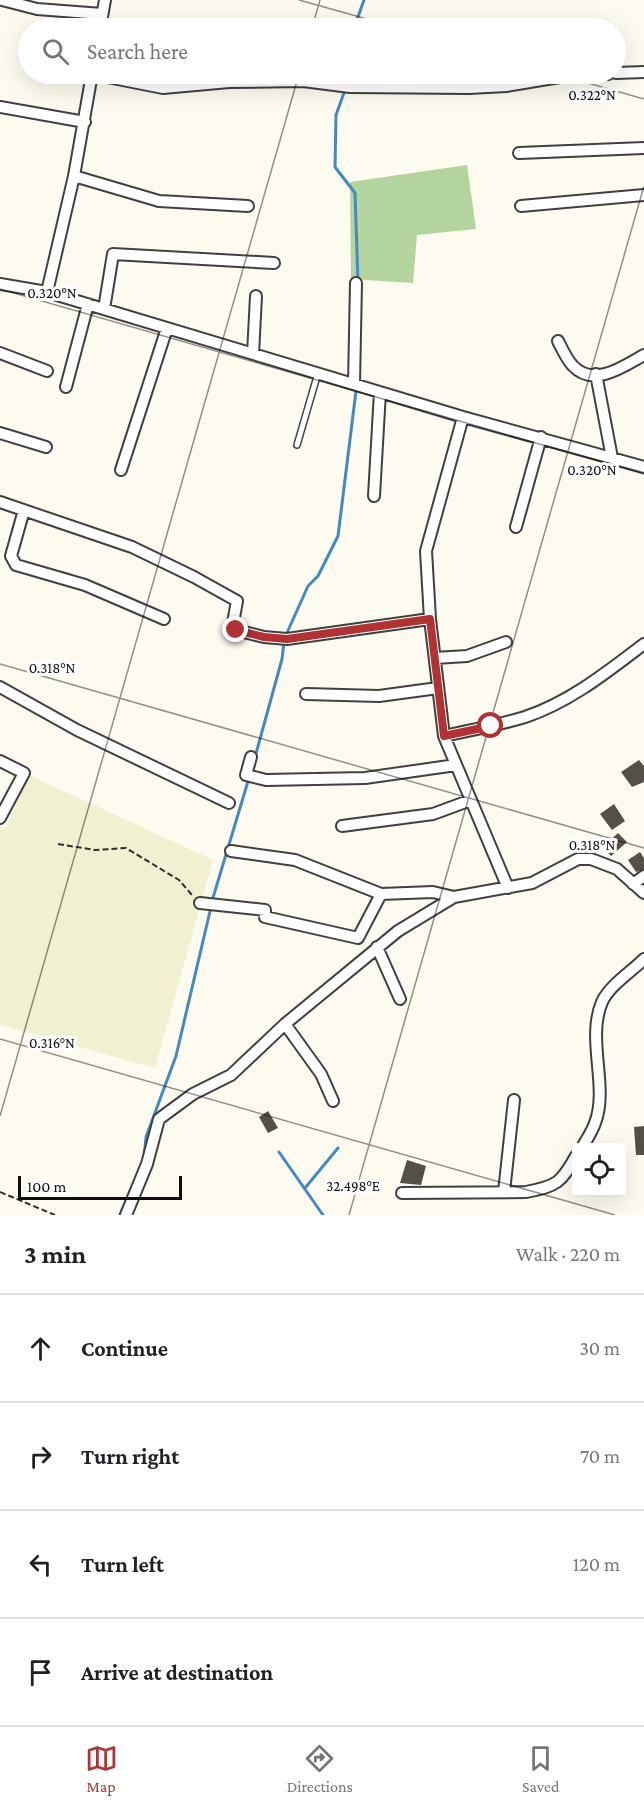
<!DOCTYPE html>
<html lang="en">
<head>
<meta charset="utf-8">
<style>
  body { margin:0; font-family:"Crimson Pro",serif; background:#f6f6f6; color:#202124 }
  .controls { position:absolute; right:18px; bottom:18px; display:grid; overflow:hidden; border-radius:6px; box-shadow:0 6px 24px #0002 }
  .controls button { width:54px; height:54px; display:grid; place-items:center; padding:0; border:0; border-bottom:2px solid #e0e0e0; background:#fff; color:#202124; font:30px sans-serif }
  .scale { position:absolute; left:18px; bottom:15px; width:164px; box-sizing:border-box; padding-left:6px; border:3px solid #0d0d0d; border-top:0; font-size:16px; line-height:21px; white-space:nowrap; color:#0d0d0d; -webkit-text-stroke:4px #fff; paint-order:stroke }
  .stop { position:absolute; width:18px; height:18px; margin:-14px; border:4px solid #b03232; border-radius:50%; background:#fff }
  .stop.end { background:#b03232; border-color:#fff; box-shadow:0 2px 6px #0008 }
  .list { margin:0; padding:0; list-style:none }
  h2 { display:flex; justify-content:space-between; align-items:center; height:78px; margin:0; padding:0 24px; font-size:26px }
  h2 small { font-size:20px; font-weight:400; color:#757577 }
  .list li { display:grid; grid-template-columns:39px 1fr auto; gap:18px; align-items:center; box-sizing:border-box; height:108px; padding:0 24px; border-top:2px solid #e0e0e0 }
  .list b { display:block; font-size:22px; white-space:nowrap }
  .list em { font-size:20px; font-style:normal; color:#757577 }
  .icon { flex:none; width:33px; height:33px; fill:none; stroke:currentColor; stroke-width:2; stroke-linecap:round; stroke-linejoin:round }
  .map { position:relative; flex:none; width:644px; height:1215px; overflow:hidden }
  .search { position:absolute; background:#fff; box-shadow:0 6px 24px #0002; left:18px; right:18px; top:18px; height:66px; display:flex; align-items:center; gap:15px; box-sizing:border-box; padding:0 21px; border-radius:33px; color:#757577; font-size:22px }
  .sheet { height:510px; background:#fff }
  nav { display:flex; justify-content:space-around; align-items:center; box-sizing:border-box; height:84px; border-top:2px solid #e0e0e0; background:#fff; font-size:16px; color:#757577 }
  nav a { display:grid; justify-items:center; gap:3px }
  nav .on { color:#b03232 }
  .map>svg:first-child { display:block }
</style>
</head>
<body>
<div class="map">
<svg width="644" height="1215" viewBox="0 0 644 1215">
  <rect width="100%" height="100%" fill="#fdfbef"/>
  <path fill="#f1f0d1" d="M29 775 213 860 155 1068 0 1025V828L6 827Z"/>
  <path fill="#b3d49c" d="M467 165 476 229 417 235 413 283 351 279 350 182Z"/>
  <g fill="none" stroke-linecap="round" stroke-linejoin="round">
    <path stroke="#4689c1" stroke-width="3" d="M354 28 364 0
      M347 83 350 74
      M345 90 336 115 335 167 355 193 358 282
      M286 635 308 586 318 576 338 536 356 391
      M255 757 282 659 284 642
      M212 901 249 778
      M279 1152 323 1215
      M144 1158 146 1137 176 1056 211 907
      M305 1188 338 1148
      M120 1215 131 1189"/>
  </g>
  <path fill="#554f4a" d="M639 760 644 766V782L632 787 621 772Z
    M614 804 625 821 612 830 600 814Z
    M618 833 627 842 611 856 603 847Z
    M640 852 644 858V869L636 872 628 860Z
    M268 1111 278 1128 268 1133 259 1117Z
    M644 1126V1155H636L634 1127Z
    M407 1160 426 1166 421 1185 400 1183Z"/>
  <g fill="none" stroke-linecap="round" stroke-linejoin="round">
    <defs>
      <path id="service" d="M297 445 318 373"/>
      <path id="minor" d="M2 0 37 9 102 14
        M100 28 105 0
        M616 73 644 72
        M92 74 163 88 229 82 303 81 350 87 469 88 506 86 560 77 608 74
        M0 107 85 122
        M519 153 644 148
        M74 176 159 201 248 206
        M521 206 644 195
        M0 284 47 292 463 417 644 467
        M47 292 74 176 92 74
        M104 309 113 254 274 263
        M558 341C562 349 567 360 573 366 594 388 624 366 644 355
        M0 353 47 371
        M253 354 256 296
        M596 374 612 458
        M354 384 356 283
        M66 387 88 304
        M463 417 426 551 430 619 444 736 508 888
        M0 433 46 447
        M121 470 167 328
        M374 496 380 392
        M0 502 132 547 194 577 237 601 233 623 236 630 264 637 287 639 430 619
        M24 510 11 556 16 565 85 585 164 619
        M516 527 541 437
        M435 658 467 656 506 642
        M0 687 77 730 229 803
        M306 694 379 696 438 688
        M444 736C471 730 499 725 525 717 570 702 607 672 644 644
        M251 757 246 775 266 780 365 778 456 765
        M0 761 24 773 0 818
        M342 826 433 814 471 800
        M231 851 295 860 381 894 433 892 454 897
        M633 884 644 876
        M200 903 265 910V917L358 938 381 894
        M377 947 400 999
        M285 1024 321 1074 333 1101
        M582 1148C586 1140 592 1132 595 1123 609 1087 586 1039 602 1002 609 986 631 972 644 959
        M504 1192 514 1100
        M402 1193 526 1192C557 1186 561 1183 576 1156
        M126 1215 147 1164 159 1119 193 1094 231 1075 285 1024 398 931 454 897 532 883 578 859H591L617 869 644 893"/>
    </defs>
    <use href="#service" stroke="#404040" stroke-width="8"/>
    <use href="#minor" stroke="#404040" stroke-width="14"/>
    <path stroke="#2f2f2f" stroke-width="2" stroke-dasharray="6 3" stroke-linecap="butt" d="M58 844 95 850 126 848 179 880 192 895
      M0 1192 55 1215"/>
    <use href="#service" stroke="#fff" stroke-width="5"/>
    <use href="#minor" stroke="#fff" stroke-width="10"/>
  </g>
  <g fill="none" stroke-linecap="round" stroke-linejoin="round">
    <path stroke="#b03232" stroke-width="8" d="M236 630 264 637 287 639 430 619 444 736 491 726"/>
  </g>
  <path fill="none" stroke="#0d0d0d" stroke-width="1.5" stroke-opacity="0.45" d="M299 0 399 28M312 28 320 0M556 74 644 99M0 289 644 474M0 664 644 848M0 1039 615 1215M0 1116 299 74M349 1215 644 186"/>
  <g font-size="15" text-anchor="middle" fill="#0d0d0d" stroke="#fff" stroke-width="6" stroke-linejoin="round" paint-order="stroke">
    <text x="592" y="100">0.322°N</text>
    <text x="52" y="298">0.320°N</text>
    <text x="592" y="475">0.320°N</text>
    <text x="52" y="673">0.318°N</text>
    <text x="592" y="850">0.318°N</text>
    <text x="52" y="1048">0.316°N</text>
    <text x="353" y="1191">32.498°E</text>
  </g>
</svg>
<div class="controls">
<button><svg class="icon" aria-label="locate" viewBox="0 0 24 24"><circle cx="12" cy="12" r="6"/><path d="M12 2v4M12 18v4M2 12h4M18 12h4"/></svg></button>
</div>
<div class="scale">100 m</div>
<div class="stop" style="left:491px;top:726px"></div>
<div class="stop end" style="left:236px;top:630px"></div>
<div class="search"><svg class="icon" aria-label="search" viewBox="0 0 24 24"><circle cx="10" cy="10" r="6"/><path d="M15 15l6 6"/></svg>Search here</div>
</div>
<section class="sheet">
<h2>3 min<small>Walk · 220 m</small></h2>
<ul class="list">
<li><svg class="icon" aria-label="ahead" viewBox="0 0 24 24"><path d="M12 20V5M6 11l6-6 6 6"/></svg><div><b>Continue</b></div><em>30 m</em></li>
<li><svg class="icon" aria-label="right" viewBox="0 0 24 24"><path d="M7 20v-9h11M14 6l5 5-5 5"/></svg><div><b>Turn right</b></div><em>70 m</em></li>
<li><svg class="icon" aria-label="left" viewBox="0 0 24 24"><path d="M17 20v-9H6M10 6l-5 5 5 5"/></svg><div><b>Turn left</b></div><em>120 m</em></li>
<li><svg class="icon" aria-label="arrive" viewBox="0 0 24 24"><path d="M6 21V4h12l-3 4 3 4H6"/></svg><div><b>Arrive at destination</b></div></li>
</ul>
</section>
<nav>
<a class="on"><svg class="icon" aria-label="map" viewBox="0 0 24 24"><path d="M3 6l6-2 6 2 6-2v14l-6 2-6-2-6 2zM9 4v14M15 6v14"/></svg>Map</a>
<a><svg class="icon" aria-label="directions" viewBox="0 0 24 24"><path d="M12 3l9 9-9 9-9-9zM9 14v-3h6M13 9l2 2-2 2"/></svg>Directions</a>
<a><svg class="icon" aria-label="saved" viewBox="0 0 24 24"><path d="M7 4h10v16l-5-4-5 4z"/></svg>Saved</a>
</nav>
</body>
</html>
